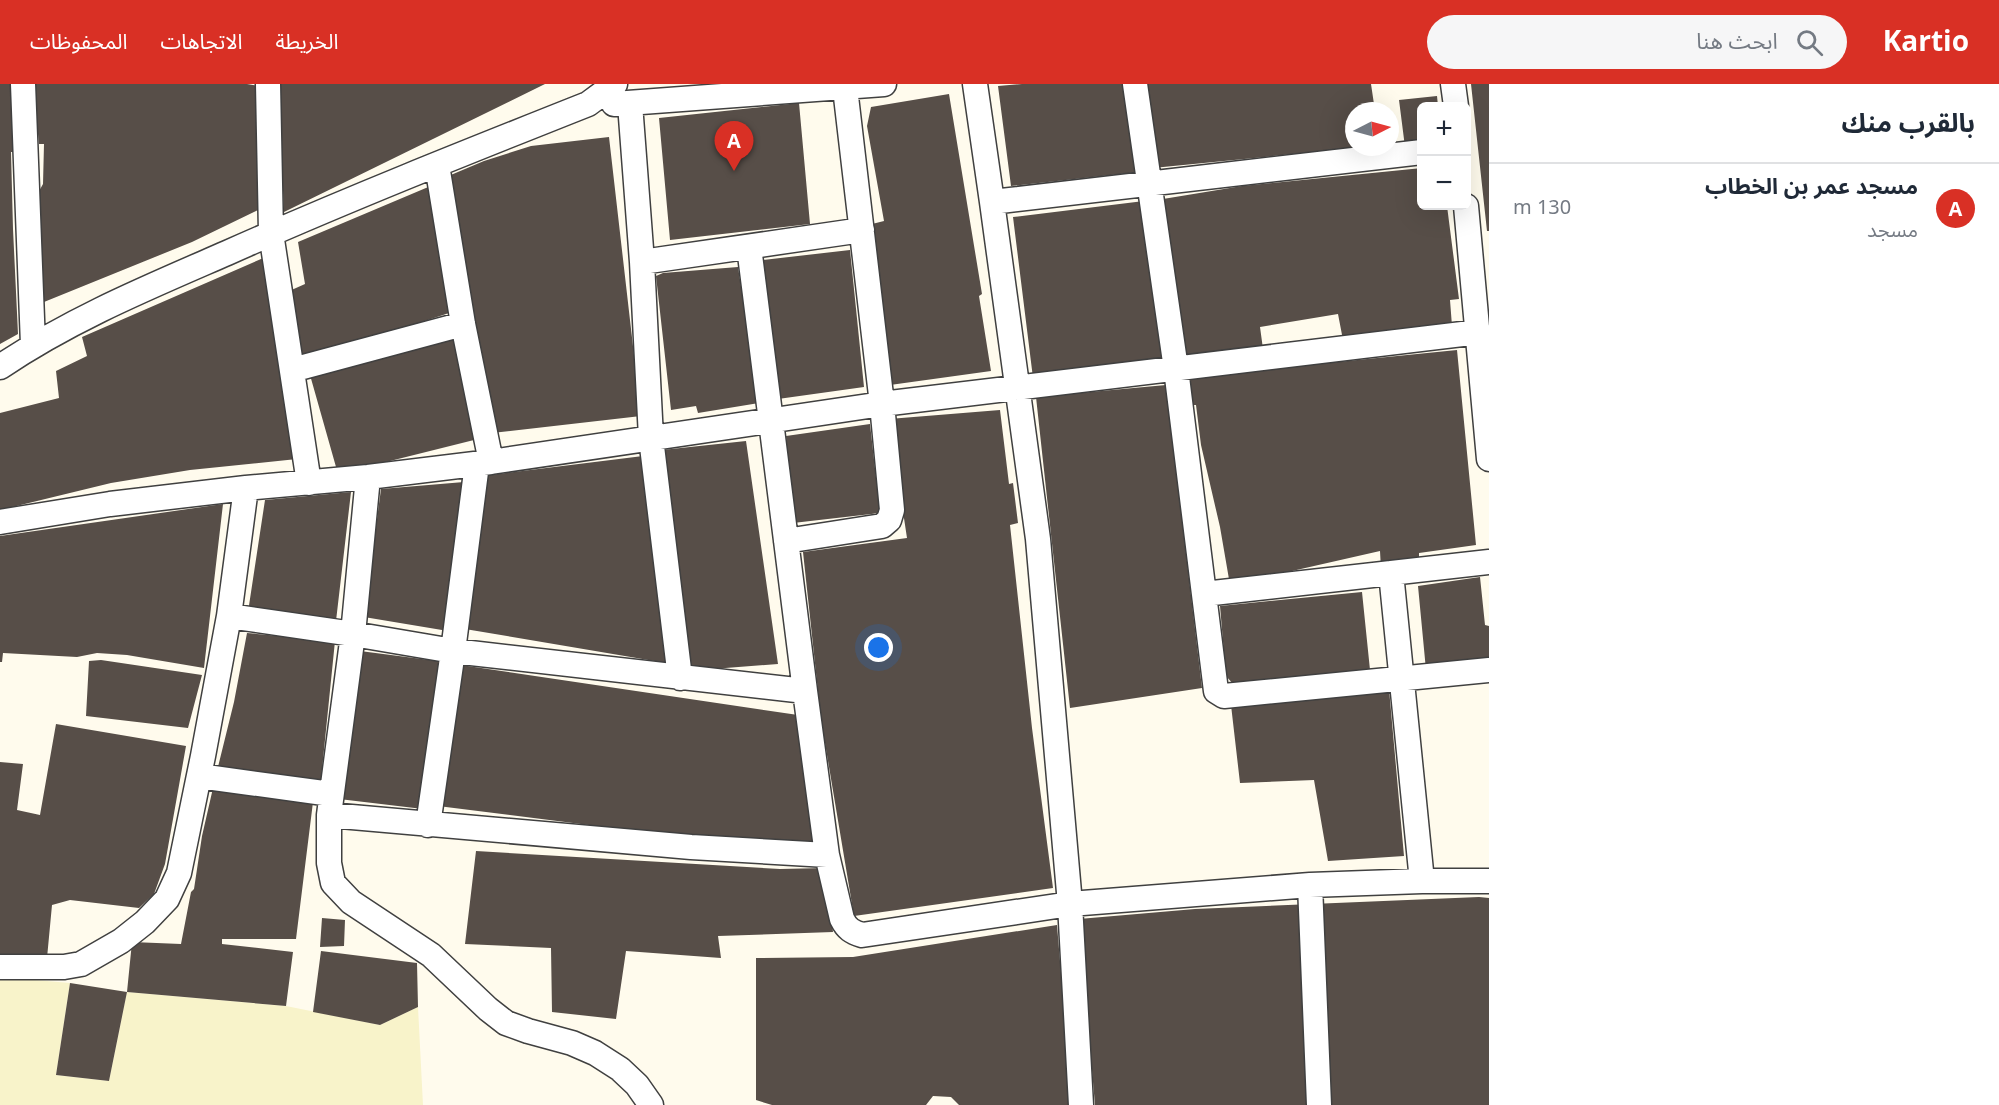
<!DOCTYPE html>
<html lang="ar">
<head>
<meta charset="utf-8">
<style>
  body { margin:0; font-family:Georgia,"Noto Sans Arabic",serif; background:#f6f6f7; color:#1f2937; direction:rtl }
  .controls { position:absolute; right:18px; top:18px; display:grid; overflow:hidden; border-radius:9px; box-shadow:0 6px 24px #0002 }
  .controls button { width:54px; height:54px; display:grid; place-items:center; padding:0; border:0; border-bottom:2px solid #e0e1e3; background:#fff; color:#1f2937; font:30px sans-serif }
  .compass { position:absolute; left:1345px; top:18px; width:54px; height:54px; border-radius:50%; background:#fff; box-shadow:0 6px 24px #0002; rotate:84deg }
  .you { position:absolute; left:879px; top:564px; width:21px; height:21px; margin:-15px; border:4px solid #fff; border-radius:50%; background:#1a73e8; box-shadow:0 0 0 9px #1a73e833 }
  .badge { display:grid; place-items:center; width:39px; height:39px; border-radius:50%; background:#d93025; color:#fff; font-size:20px; font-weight:700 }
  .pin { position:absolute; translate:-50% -50px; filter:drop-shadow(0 2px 3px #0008) }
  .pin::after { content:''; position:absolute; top:32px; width:21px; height:18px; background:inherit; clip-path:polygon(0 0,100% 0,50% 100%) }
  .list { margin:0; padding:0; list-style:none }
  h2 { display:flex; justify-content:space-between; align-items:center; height:78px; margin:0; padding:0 24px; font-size:26px }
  h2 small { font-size:20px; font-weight:400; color:#747a83 }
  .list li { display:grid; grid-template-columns:39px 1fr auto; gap:18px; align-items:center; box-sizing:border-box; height:90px; padding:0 24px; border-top:2px solid #e0e1e3 }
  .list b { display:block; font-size:22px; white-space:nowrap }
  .list p { margin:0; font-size:20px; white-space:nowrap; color:#747a83 }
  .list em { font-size:20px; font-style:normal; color:#747a83 }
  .icon { flex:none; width:33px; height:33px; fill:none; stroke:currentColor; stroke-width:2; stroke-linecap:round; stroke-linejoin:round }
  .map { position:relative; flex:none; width:1489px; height:1021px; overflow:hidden; direction:ltr }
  header { display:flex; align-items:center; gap:36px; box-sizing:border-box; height:84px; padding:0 30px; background:#d93025; color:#fff }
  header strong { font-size:28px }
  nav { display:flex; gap:33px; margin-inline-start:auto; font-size:21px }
  .search { width:420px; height:54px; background:#f6f6f7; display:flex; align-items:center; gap:15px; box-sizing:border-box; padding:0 21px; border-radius:33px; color:#747a83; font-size:22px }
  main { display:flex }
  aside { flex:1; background:#fff }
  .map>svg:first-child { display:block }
</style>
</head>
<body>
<header>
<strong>Kartio</strong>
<div class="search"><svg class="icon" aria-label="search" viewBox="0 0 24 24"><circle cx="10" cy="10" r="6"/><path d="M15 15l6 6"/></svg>ابحث هنا</div>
<nav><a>الخريطة</a><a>الاتجاهات</a><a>المحفوظات</a></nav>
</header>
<main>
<aside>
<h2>بالقرب منك<small></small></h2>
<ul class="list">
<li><span class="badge">A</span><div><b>مسجد عمر بن الخطاب</b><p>مسجد</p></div><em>130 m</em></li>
</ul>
</aside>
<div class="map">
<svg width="1489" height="1021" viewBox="0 0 1489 1021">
  <rect width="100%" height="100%" fill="#fffbed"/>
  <path fill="#f8f3ca" d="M0 893 70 899 56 991 109 997 127 908 286 922 380 941 418 923 423 1021H0Z"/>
  <path fill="#574e48" d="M0 0H15V68H11L13 145 18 250 0 260Z
    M33 0H247L260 2 262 124 192 158 44 218 38 109 43 100 44 60H39Z
    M278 0H545L284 128Z
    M1022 0H1125L1138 88 1011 102 998 2Z
    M1148 0H1371L1375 27H1354V64L1153 84Z
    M1471 0H1489V147H1487Z
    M949 10 982 210 979 212 991 287 890 301 868 141 884 137 867 42 871 23Z
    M1437 12 1438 22H1422V60L1405 63 1399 16Z
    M799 19 810 140 670 156 659 34Z
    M609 53 641 332 492 349 446 93 484 77 531 62Z
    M1422 84V122H1447L1459 215 1450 216 1452 242 1343 256 1338 230 1260 243 1263 265 1182 280 1163 115 1242 102Z
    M433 101 455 227 299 279 287 208 305 200 298 158Z
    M1144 117 1162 280 1033 294 1013 133Z
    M850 166 864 303 778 315 763 176Z
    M268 172 297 375 190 386 111 399 0 426V329L59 314 56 287 87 272 82 253Z
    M738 183 759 319 698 329 696 322 671 326 656 192 663 189Z
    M459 253 478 355 338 390 310 291Z
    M1457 266 1476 461 1419 469V480L1381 485 1380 467 1230 501 1220 443 1201 361 1196 321H1191L1189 293Z
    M1166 301 1202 604 1070 624 1036 313Z
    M1000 326 1009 400 1013 399 1018 439 1010 441 1032 644 1053 804 854 832 821 635 803 468 907 454 889 335Z
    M870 340 880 429 793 439 786 352Z
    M746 357 778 580 687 587 662 366Z
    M643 372 672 580 465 545 481 392Z
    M464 398 448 547 364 533 381 405Z
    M351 408 336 537 248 528 265 416Z
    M223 420 204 584 127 571 97 569 77 573 3 569 2 578H0V452Z
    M1480 493 1485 541 1489 542V577L1426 586 1418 502Z
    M1362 508 1370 586 1234 601 1226 592 1220 522Z
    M247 549 335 557 320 705 216 691 234 618Z
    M360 567 445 578 423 725 339 715Z
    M101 576 202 591 188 644 86 632 89 577Z
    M454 580 798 631 816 757 803 758 660 750 438 722Z
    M1389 605 1404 772 1328 777 1314 696 1240 699 1231 621Z
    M56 640 186 662 165 780 154 810 139 824 70 816 52 821 47 874 0 875V678L23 680 17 726 40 731Z
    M213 704 313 718 296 855H222V860L293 868 286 922 127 908 132 858 181 860 191 808 194 805 202 752Z
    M476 767 780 785 825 784 833 848 718 852 721 874 626 867 616 935 552 928 551 864 465 860Z
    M1479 813 1489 814V1021H1095L1079 835 1195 825Z
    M322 834 345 836 344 862 320 863Z
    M1057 841 1072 1021H959L951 1013 933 1012 926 1021H772L756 1016V874L853 873Z
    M321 867 417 879 418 923 380 941 313 928Z
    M70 899 127 908 109 997 56 991Z"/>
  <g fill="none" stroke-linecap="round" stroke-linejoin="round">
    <defs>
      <path id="minor" d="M23 0 33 261
        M268 0 271 149 309 399
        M975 0 992 118 1038 455 1070 820 1081 1021
        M1135 0 1176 285 1216 607 1224 612 1489 586
        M1453 0 1456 22
        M614 20 884 0
        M630 20 642 178 651 354 680 594
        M437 81 463 240 491 378
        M992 118 1422 68
        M1466 122 1489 375
        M749 163 805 607 827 771 842 835C847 845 852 848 862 851L1070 820 1310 801 1422 797H1489
        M642 178 862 146
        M0 283C71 235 149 203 227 169 346 116 467 68 588 20L615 0
        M292 286 463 240
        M368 393 353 550 329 731V779L333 799 351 818 431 871 488 925 506 939 528 947 572 959 595 969 620 985 637 1001 651 1021
        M0 438 110 420 246 404 368 393 491 378 882 320 1479 248
        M786 457 882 442 889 436 892 426 882 320 845 4
        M1391 489 1422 797
        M1204 510 1489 478
        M229 532 353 550 453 567 805 607
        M199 692 331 710
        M329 731 691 763 827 771
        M428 741 453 567 477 380
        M1310 801 1319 1021
        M0 883H64L81 880 121 857 145 838 167 815 179 789 203 672 229 532 246 404"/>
    </defs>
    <use href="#minor" stroke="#404040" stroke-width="27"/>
    <use href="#minor" stroke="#fff" stroke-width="24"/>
  </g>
</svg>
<div class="controls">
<button>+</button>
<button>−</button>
</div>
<svg class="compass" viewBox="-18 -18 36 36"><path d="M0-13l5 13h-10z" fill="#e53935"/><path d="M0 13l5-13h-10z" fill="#747a83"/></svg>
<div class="you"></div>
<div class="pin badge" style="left:734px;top:87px">A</div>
</div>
</main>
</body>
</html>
